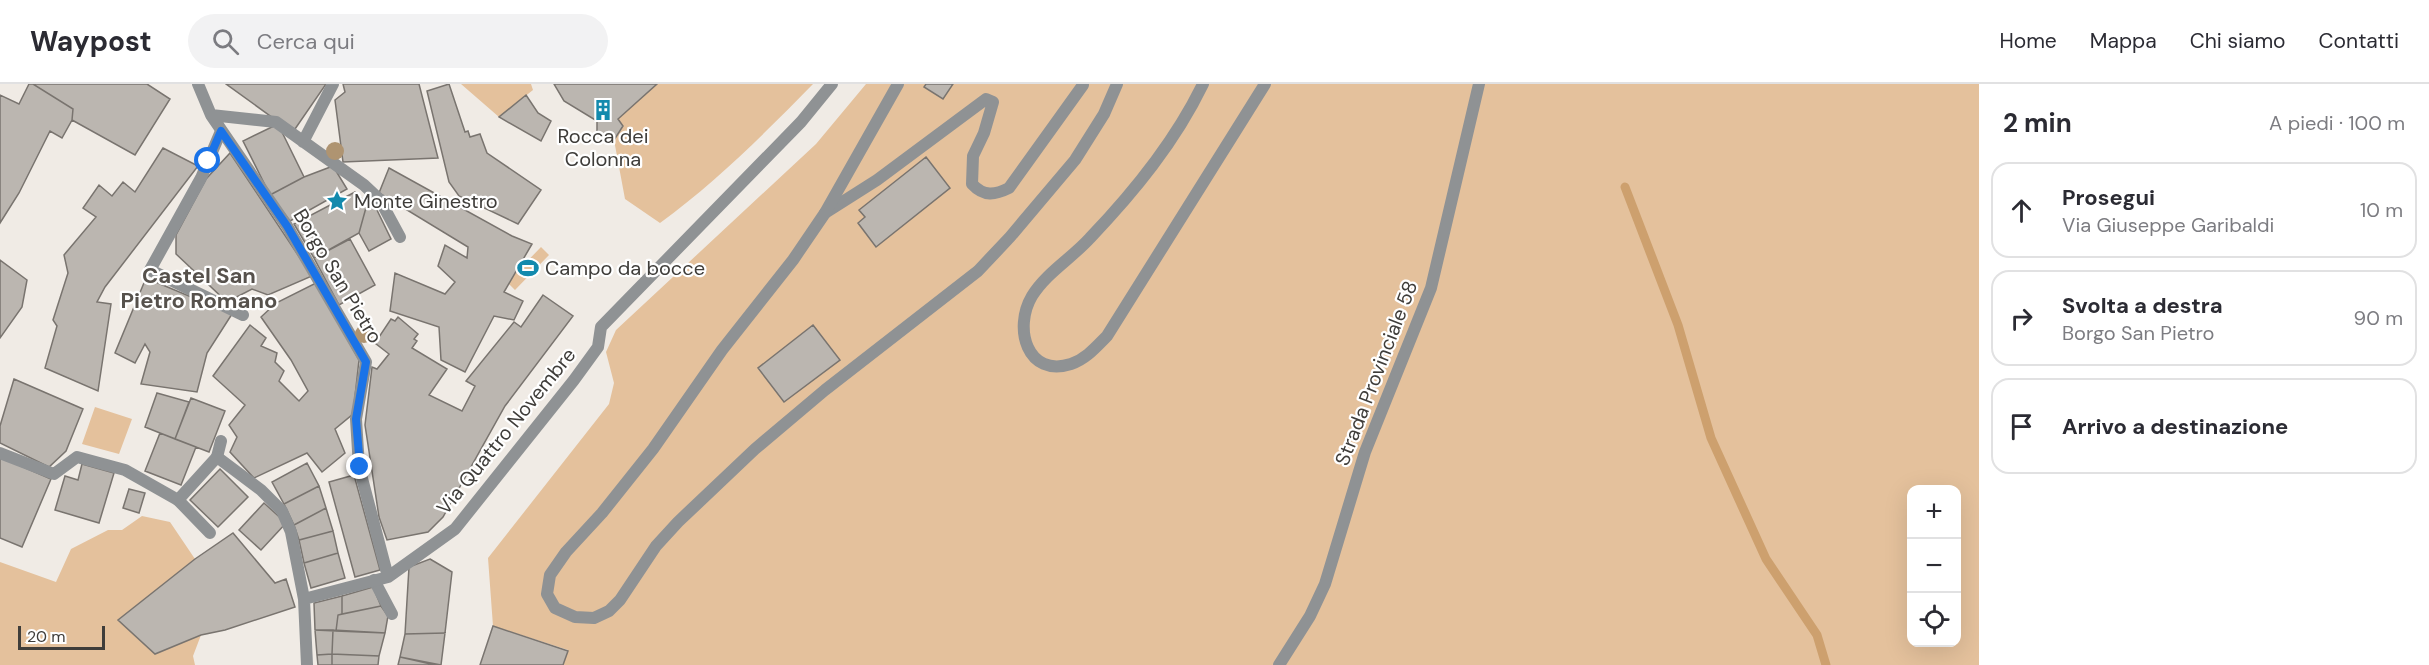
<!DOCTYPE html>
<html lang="it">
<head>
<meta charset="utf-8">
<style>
  body { margin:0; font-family:"DM Sans",sans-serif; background:#f2f2f3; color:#2b2b33 }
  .controls { position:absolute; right:18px; bottom:18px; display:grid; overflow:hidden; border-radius:12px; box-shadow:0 6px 24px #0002 }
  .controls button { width:54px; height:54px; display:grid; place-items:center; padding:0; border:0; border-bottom:2px solid #e1e1e2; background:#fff; color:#2b2b33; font:30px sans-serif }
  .scale { position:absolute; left:18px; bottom:15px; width:87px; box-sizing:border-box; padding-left:6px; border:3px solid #3f3d3a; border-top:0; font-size:16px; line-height:21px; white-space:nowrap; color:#3f3d3a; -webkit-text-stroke:4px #fff; paint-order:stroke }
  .stop { position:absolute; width:18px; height:18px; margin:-14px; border:4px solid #1a73e8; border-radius:50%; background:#fff }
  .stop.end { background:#1a73e8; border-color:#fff; box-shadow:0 2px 6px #0008 }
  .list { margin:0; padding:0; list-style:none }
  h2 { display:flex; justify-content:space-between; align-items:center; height:78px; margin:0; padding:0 24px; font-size:26px }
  h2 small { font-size:20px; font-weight:400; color:#7c7c81 }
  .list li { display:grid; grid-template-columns:39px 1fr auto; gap:18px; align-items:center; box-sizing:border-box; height:96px; margin:0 12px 12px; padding:0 12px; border:2px solid #e1e1e2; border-radius:18px }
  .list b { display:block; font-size:22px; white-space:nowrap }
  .list p { margin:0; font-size:20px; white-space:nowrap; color:#7c7c81 }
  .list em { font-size:20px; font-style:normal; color:#7c7c81 }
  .icon { flex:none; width:33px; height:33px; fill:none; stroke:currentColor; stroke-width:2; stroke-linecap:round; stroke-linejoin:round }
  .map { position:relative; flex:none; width:1979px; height:581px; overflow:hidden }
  header { display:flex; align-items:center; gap:36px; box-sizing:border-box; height:84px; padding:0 30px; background:#fff; border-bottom:2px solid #e1e1e2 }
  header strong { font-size:28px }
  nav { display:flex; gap:33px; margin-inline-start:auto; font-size:21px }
  .search { width:420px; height:54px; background:#f2f2f3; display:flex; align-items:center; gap:15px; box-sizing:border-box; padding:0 21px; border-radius:33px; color:#7c7c81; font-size:22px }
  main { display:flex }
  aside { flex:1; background:#fff }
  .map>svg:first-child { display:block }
</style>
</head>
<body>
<header>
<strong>Waypost</strong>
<div class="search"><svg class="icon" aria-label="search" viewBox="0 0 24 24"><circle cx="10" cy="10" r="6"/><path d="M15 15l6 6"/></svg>Cerca qui</div>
<nav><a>Home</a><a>Mappa</a><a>Chi siamo</a><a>Contatti</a></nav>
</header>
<main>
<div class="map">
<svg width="1979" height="581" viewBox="0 0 1979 581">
  <rect width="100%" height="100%" fill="#f0ebe5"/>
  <path fill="#e4c19c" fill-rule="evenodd" d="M461 0H531L533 6 499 33Z
    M554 0H813C765 49 716 98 660 139L625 115 614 56 597 48V37L564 17Z
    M866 0H1979V581H563L568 566 493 542 488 474 609 320 614 299 606 268 616 246 816 60ZM1912 406H1956V558H1912Z
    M541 163 549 171 515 206 507 198Z
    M95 323 132 335 119 370 82 360Z
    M142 432 170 438 195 475 118 536 155 570 201 551 193 572 195 581H0V478L56 498 71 465 108 446H122Z"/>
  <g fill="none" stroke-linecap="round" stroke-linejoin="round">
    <path stroke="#cda06e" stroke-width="9" d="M1625 103 1678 241 1711 354 1766 475 1817 551 1826 581"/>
  </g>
  <path fill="#bbb6b0" stroke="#79746f" stroke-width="1.5" d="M29 0H33L73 25 72 36 62 54 50 47 19 109 0 139V11L19 20Z
    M33 0H147L170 15 135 71 72 36 73 25Z
    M226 0H326L295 45 280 39Z
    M343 0H419L438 74 343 78 335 16 345 8Z
    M449 0 465 48 468 47 470 53 480 50 487 69 541 106 518 140 459 112 449 98 427 7Z
    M554 0H657L618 35 623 42 614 56 597 48V37L564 17Z
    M926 0H953L943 15 924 3Z
    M526 11 538 29 551 37 541 57 499 33Z
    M278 40 304 93 270 111 243 57Z
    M163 64 198 82 105 203 97 218 111 220 98 307 45 284 57 242 53 236 68 189 64 171 96 133 83 124 99 101 112 112 123 98 135 108Z
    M230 69 312 192 268 211 252 205 227 218 176 170V151L206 95Z
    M926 73 950 104 876 163 858 139 865 133 859 126Z
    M333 82 347 105 290 137 270 111 304 93Z
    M389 84 512 152 532 160 504 208 523 217 514 236 494 232 465 288 441 276 439 243 390 227 395 189 445 210 455 198 438 182 445 161 467 174 468 163 379 109Z
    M355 108 367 120 359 149 314 174 294 140Z
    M367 120H374L391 155 369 167 359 149Z
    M350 155 375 201 339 221 314 174Z
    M0 176 27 196 22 223 0 254Z
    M146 194 232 230 207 269 197 308 141 300 150 268 145 260 135 279 115 269Z
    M316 199 359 276 353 330 335 345 345 369 322 388 307 369 254 394 230 368 237 353 229 341 245 321 213 292 250 241 266 254 261 262 277 269 275 278 284 287 279 297 299 317 308 307 291 276 261 233 276 219Z
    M543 211 573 232 505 322 443 433 428 448 387 456 379 433 365 341 372 283 377 285 389 270 375 259 391 235 395 237 398 233 418 250 414 255 417 257 412 264 447 285 429 311 462 327 475 302 466 297 514 238 521 243Z
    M813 241 840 276 784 318 758 284Z
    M14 295 83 325 66 367 49 383 0 359V342Z
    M157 309 189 318 175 355 145 343Z
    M191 314 225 327 209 368 175 355Z
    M160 349 196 363 181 401 145 387Z
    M0 373 51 395 22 463 0 454Z
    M307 379 319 402 284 420 272 398Z
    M82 380 114 389 99 439 55 426 65 392 78 396Z
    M220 385 248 413 218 443 190 416Z
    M354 391 380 486 355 493 329 398Z
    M319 402 326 424 294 441 284 420Z
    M129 405 145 409 139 429 123 424Z
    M264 419 286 439 261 466 239 446Z
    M326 424 333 447 299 456 294 441Z
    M333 447 338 469 304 479 299 456Z
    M233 449 275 499 286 495 295 523 225 546 201 551 155 570 118 536 195 475Z
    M338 469 345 494 311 504 304 479Z
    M430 475 452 488 445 549 405 550 409 483Z
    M373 503 381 522 342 530V512Z
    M342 512V530L338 531 336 547 315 546 314 519Z
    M381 522 388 532 385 549 336 547 338 531Z
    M493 542 568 567 563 581H480Z
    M315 546H333L332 570 317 571Z
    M333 546 385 549 379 572 332 570Z
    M445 549 441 581 400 573 405 550Z
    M332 570V581H318L317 571Z
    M332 570 379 572 378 581H332Z
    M400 573 435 581H398Z"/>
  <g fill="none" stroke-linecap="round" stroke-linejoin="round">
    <path stroke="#8f9294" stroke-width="12" d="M221 47 201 94 150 186 243 231
      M217 373 221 357
      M178 416 210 449
      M374 496 392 530"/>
    <path stroke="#8f9294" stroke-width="12" d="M198 0 211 31 287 142 366 278 356 335 359 383 388 493
      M211 31 276 38 364 101 380 116 400 153
      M303 58 333 0
      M825 129 877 96 986 15 993 18 984 49 973 72 972 100C984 113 995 111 1009 104L1083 1
      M0 369 54 390 77 373 125 386 178 416 217 373 261 406 282 427 291 448 304 515 307 581
      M304 515 388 493 455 445 574 296 598 263 601 243 801 38 832 0"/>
    <path stroke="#8f9294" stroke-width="12" d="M898 0 825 129 793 176 722 266 653 365 602 429 566 468 550 491 547 510 555 524 575 533 594 534 609 527 620 516 656 462 678 438 755 365 825 306 978 187 1010 153 1075 76 1104 30 1117 0
      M1203 0C1175 58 1134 108 1090 154 1072 174 1046 189 1032 212 1013 244 1027 294 1071 280 1086 275 1096 263 1107 252L1265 0
      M1279 581 1310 532 1325 500 1365 368 1431 204 1479 0"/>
  </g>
  <g fill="#af9471">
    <circle cx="335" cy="67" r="9"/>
    <circle cx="364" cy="250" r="9"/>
  </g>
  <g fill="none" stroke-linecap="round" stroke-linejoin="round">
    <path stroke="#1a73e8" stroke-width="8" d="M208 77 221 47 287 142 366 278 356 335 360 383"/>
  </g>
  <defs>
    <symbol id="building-bare" viewBox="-9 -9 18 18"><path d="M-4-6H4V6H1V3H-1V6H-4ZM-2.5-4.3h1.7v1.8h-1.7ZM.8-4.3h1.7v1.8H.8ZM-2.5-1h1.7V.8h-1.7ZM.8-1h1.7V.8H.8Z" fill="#138aad" stroke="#fff" stroke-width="2.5" paint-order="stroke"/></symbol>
    <symbol id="sight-bare" viewBox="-9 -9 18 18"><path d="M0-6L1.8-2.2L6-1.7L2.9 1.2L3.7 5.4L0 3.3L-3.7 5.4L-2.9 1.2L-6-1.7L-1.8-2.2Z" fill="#138aad" stroke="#fff" stroke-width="2.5" paint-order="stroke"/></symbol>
    <symbol id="stadium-bare" viewBox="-9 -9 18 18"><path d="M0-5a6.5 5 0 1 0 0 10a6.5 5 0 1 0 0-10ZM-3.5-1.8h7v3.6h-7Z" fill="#138aad" stroke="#fff" stroke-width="2.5" paint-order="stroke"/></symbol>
  </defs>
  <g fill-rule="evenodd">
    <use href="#building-bare" x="588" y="11" width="30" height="30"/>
    <use href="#sight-bare" x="322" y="102" width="30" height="30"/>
    <use href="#stadium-bare" x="513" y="169" width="30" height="30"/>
  </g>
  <g text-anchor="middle" stroke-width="4.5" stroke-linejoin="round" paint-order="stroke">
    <g font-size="20" fill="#3f3d3a" stroke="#fff" text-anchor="start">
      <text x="603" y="59" text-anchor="middle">Rocca dei<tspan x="603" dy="23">Colonna</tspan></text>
      <text x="354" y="124">Monte Ginestro</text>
      <text x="545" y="191">Campo da bocce</text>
    </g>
    <g font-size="20" fill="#3f3d3a" stroke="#fff">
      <text transform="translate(338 192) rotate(59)" y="7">Borgo San Pietro</text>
      <text transform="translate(1376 289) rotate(-69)" y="7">Strada Provinciale 58</text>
      <text transform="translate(506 347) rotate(-51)" y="7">Via Quattro Novembre</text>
    </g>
    <g font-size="22" font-weight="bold" fill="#56514c" stroke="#fff">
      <text x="199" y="199">Castel San<tspan x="199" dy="25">Pietro Romano</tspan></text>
    </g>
  </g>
</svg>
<div class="controls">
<button>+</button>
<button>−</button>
<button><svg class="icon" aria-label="locate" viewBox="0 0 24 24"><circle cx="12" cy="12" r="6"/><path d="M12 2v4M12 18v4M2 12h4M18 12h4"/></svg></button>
</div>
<div class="scale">20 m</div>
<div class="stop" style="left:208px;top:77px"></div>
<div class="stop end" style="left:360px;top:383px"></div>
</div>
<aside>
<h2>2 min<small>A piedi · 100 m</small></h2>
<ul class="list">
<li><svg class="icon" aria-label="ahead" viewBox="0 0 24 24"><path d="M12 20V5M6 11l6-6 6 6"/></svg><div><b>Prosegui</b><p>Via Giuseppe Garibaldi</p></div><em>10 m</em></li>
<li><svg class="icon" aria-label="right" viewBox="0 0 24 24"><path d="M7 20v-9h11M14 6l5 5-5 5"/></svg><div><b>Svolta a destra</b><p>Borgo San Pietro</p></div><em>90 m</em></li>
<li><svg class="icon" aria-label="arrive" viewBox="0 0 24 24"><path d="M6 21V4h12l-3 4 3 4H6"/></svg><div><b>Arrivo a destinazione</b></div></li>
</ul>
</aside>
</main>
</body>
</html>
